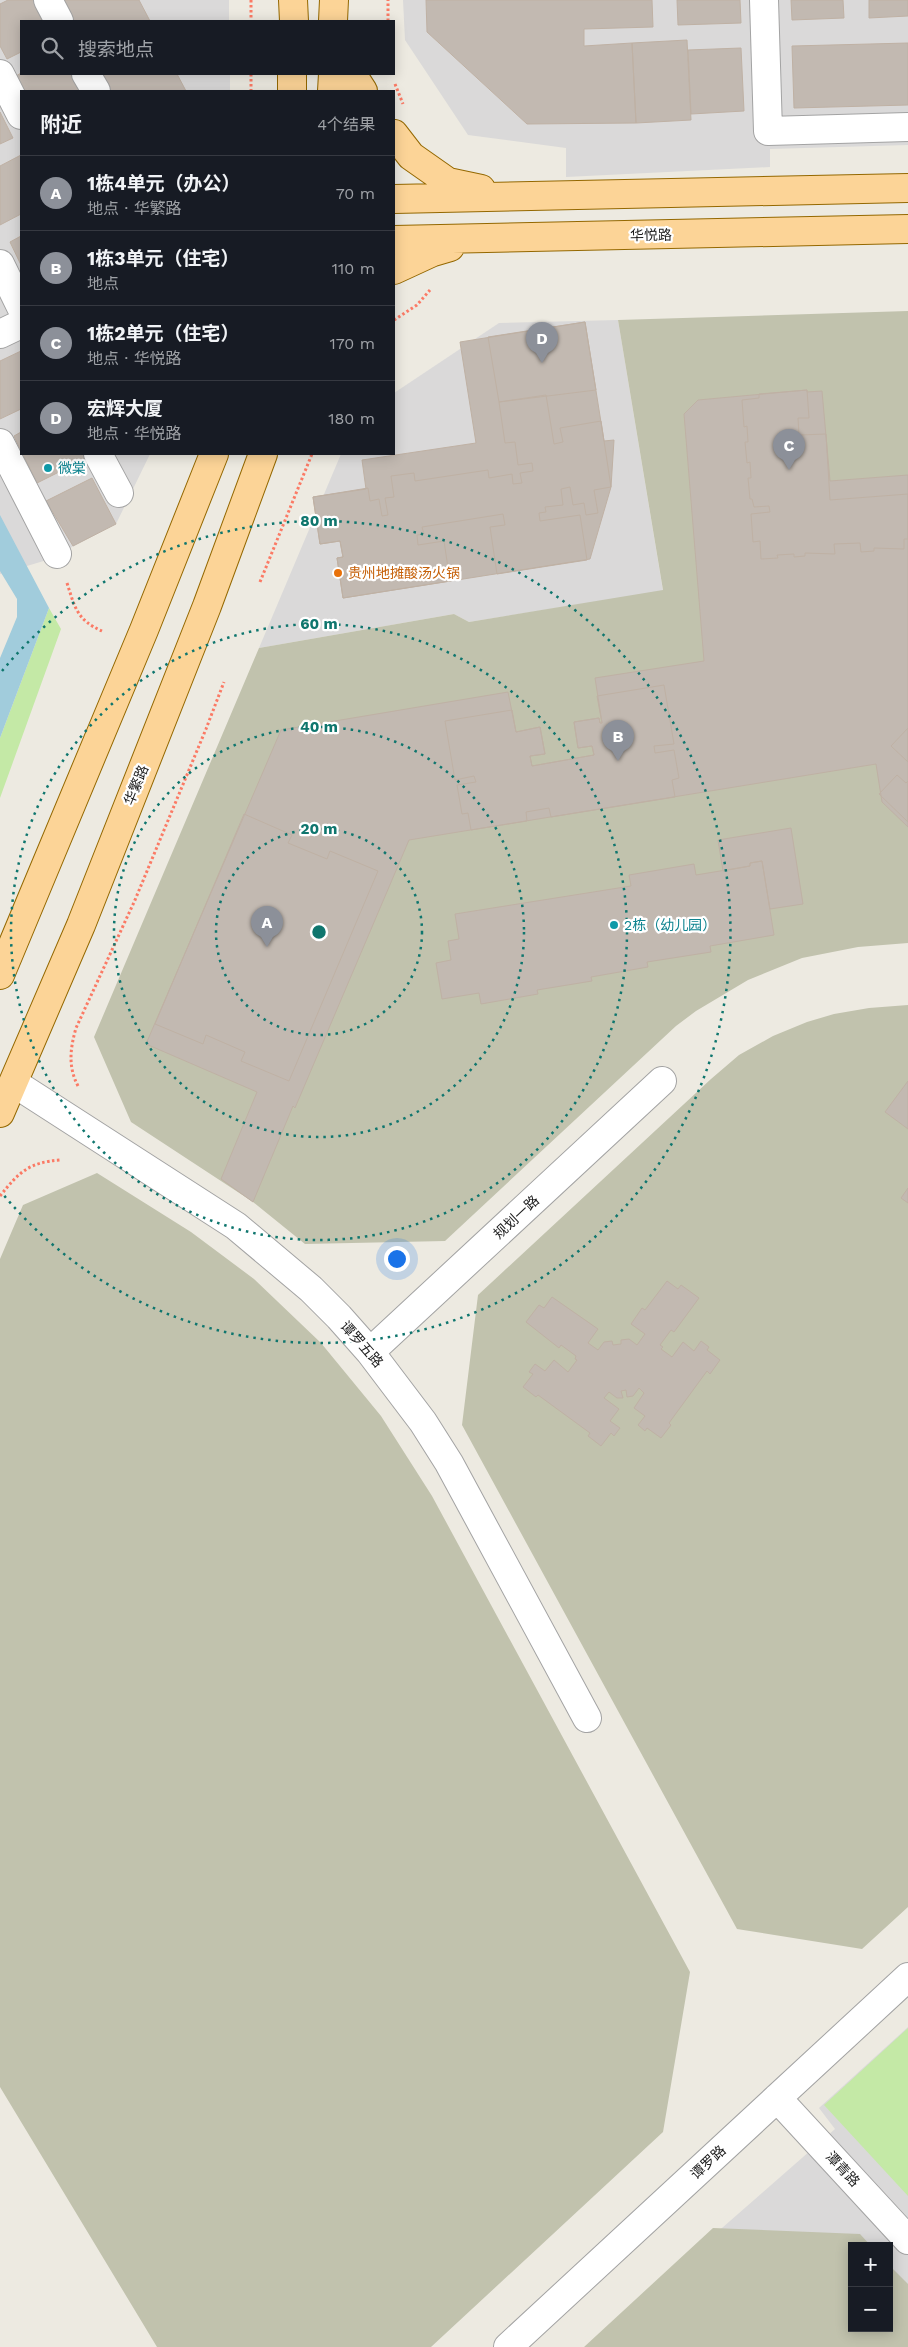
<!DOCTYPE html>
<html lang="zh">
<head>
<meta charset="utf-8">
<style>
  body { margin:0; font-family:"Work Sans","Noto Sans SC",sans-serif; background:#242831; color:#f1f3f6 }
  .controls { position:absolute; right:15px; bottom:15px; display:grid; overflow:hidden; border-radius:0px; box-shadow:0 2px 12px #0003 }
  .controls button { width:45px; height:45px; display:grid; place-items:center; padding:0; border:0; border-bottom:1px solid #363941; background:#171b24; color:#f1f3f6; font:25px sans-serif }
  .you { position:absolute; left:396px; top:1258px; width:18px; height:18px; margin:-12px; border:4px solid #fff; border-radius:50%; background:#1a73e8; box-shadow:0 0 0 8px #1a73e833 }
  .badge { display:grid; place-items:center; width:32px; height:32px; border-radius:50%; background:#8c9099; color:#fff; font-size:16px; font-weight:700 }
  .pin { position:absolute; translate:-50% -41px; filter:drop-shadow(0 1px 2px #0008) }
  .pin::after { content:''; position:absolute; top:26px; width:18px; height:15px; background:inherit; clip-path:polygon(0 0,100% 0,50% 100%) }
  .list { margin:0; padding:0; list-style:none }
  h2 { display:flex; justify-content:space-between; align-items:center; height:65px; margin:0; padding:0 20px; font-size:21px }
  h2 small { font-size:16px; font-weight:400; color:#9ea1a6 }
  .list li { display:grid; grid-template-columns:32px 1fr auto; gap:15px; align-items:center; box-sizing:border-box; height:75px; padding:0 20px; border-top:1px solid #363941 }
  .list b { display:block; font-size:19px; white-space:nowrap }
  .list p { margin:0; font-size:16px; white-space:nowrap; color:#9ea1a6 }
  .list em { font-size:16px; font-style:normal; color:#9ea1a6 }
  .icon { flex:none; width:28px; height:28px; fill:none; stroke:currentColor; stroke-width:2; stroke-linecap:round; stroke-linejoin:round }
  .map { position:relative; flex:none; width:908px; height:2347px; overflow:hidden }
  .search { position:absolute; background:#171b24; box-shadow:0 2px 12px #0003; left:20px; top:20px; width:375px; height:55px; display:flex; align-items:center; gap:12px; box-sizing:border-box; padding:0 18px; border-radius:0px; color:#9ea1a6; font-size:19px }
  .panel { position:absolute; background:#171b24; box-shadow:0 2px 12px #0003; left:20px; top:90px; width:375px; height:365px; border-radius:0px }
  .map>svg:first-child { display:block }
</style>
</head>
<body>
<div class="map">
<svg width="908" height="2347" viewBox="0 0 908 2347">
  <rect width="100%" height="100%" fill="#edeae1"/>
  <path fill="#dad9d9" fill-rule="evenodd" d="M0 0H229V21H21V74H230V91H21V454H150L116 524 47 560 0 574Z
    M403 0H908V145L770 149V167L566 177V148L468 135 405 40Z
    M618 320 663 591 469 622 454 614 259 648 341 454H394V393L499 323Z
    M908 2027V2347H586L835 2129 819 2108ZM852 2246H889V2328H852Z"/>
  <path fill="#c1c2ad" d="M908 311V943L858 947 802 958 748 980 696 1011 676 1026 445 1241 305 1244 253 1202 131 1122 94 1037 259 648 454 614 469 622 663 590 618 320Z
    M908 1005V1907L862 1949 737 1929 462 1425 478 1295 711 1079 739 1055 773 1036 807 1022 834 1014 869 1008Z
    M97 1173 191 1232 254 1279 321 1343 381 1416 432 1496 690 1972 663 2132 431 2347H157L0 2087V1259L23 1205Z
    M713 2228 860 2234 871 2246H852V2328H889V2265L908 2284V2347H584Z"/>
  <path fill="#c4e9a6" d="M49 608 61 629 0 798V738Z
    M908 2028V2196L824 2105Z"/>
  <path fill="#a1ccdc" d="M0 515 49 608 0 738V658L17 617V599L0 571Z"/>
  <path fill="#c2b9b1" stroke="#bfb1a4" d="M8 0H35L45 21H21V52L7 59 0 46V4Z
    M62 0H139L150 21H73Z
    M426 0H652L653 27 584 29V46L632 43 636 123 527 124 427 32Z
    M677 0H740L741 23 678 25Z
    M791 0H843L844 18 792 20Z
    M869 0H908V16L869 18Z
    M687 40 691 120 636 123 632 43Z
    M908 43V105L794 108 792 46Z
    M741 48 744 111 691 114 688 50Z
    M21 73 73 74 82 91H24L16 76Z
    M100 74H177L186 91H109Z
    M0 112 13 138 0 144Z
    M21 155V214L0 225V166Z
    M21 236V265L10 242Z
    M585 322 596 390 499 402 488 337Z
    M585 322 604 441 614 440 611 487 590 559 343 598 337 558 343 557 340 541 320 544 313 497 366 489 362 460 476 443 460 342Z
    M21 351V409L0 419V361Z
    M807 390 809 418H798L799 435 826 434 830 500 908 494V539H904V549L874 548V551L861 552 860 543 834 544 835 554 805 553V556L794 557V554L777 555 778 558 761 559 760 541 753 542 751 514 770 512 769 506 754 507 752 499H750L748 478H751L750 462 747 463 745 442H748L747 426 744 427 742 400 759 398V394Z
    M807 390V392L822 391 830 481 908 475V827L882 802 876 764 409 840 295 1108 293 1106 253 1202 221 1179 257 1092 146 1044 281 730 508 692 516 732 540 727 545 754 530 756 532 766 594 755 592 746 578 748 574 722 599 718 600 723H602L595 678 704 661 684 414 698 400Z
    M546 395 554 444 563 442 560 428 601 421 611 487 594 490 598 513 586 515 584 503 573 505 570 487 561 489 563 505 545 507 546 512 539 513 540 521 580 515 587 560 497 574 490 527 505 525 503 514 422 527 424 534 417 535 418 545 444 541 450 581 343 598 337 558 343 557 340 541 320 544 313 497 368 488 370 501 379 499 382 516 388 515 385 498 394 497 391 476 414 473 415 481 488 470 489 478 512 474 513 484 522 483 520 473 533 471 532 463 518 465 515 442 505 443 499 402Z
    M21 432V451L14 436Z
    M23 454H83L85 459 37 483Z
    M92 478 116 524 73 546 46 501Z
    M664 685 674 744 654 746 655 753 674 750 679 778 672 780 675 797 551 817 549 808 526 812 527 821 471 830 468 813 462 814 457 785 476 782 474 776 455 780 445 721 512 710 516 732 540 727 545 754 530 756 532 766 594 755 592 746 578 748 574 722 599 718 600 723H602L597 696Z
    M908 728V762L891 746Z
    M897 775 906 783 908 781V822L879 794Z
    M244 814 292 835 288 843 327 859 330 851 378 871 289 1081 241 1061 245 1052 206 1035 203 1044 155 1024Z
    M791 828 803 904 770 909 762 861 750 863V866L723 871 718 840Z
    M762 861 774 935 710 946 711 952 647 962 648 967 591 977 592 981 537 990 538 994 481 1004 479 993 442 999 436 963 451 960 448 941 459 939 455 914 631 886 629 875 694 864 696 875 750 866V863Z
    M908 1081V1129L885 1112Z
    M908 1188V1203L901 1198Z
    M667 1281 678 1289 681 1285 699 1298 674 1332 671 1330 660 1345 663 1347 661 1349 672 1357 683 1342 694 1351 701 1341 709 1347 707 1350 720 1360 710 1374 707 1371 669 1423 671 1425 661 1438 647 1428 645 1431 638 1425 645 1416 634 1408 644 1393 639 1388 633 1396 627 1397 626 1390 621 1391 623 1398H617L609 1392 604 1398 619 1409 610 1421 620 1428 614 1436 611 1433 601 1446 588 1436 590 1433 538 1395 536 1397 523 1387 533 1374 529 1372 535 1364 545 1371 554 1360 568 1372 577 1360 575 1359 576 1356 561 1345 559 1348 526 1322 539 1305 544 1308 552 1297 598 1329 588 1343 598 1350 604 1342 612 1341 613 1345 621 1344V1340L629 1339 637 1345 645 1334 631 1324 642 1308 645 1310Z"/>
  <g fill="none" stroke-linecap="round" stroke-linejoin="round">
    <defs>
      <path id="minor" d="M48 0 59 21
        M764 0 768 131 908 127
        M0 74 21 115
        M86 74 96 91
        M0 264 21 307
        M0 334 21 324
        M0 443 57 554
        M98 454 119 493
        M14 1083 236 1226 311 1289 339 1317 370 1352 423 1422 449 1463 587 1718
        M370 1352 662 1081
        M777 2098 908 2240
        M508 2347 908 1977"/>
      <path id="major" d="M293 0 294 21
        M333 21 334 0
        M352 74 363 91
        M292 91V74
        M332 91 333 74
        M394 134 411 156 448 182 481 189
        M394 199 908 188
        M394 240 908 229
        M394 270 433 252 450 247
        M0 975 144 630 214 454
        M0 1113 81 925 207 606 263 454"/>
    </defs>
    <use href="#minor" stroke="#a3a3a3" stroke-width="30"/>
    <use href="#major" stroke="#946800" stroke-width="30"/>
    <path stroke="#fb7a65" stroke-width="3" stroke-dasharray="2.5 2.5" stroke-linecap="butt" d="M251 0V21
      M388 21V0
      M251 74V91
      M395 84 403 104
      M394 320 417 305 430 290
      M260 582 312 454
      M67 583C75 608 77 620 102 631
      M78 1086C68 1067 70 1049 76 1028L135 900 206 729 224 682
      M0 1196C19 1172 29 1162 61 1160"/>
    <use href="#minor" stroke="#fff" stroke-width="28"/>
    <use href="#major" stroke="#fcd497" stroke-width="28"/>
  </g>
  <g fill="none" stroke="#0f766e" stroke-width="2.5" stroke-dasharray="2.5 5">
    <circle cx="319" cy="932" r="103"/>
    <circle cx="319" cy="932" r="205"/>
    <circle cx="319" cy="932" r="308"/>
    <path d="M2 671A411 411 0 1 1 2 1193"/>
  </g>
  <g fill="#0f9aa8" stroke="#fff" stroke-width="2">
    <circle cx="48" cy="468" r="5"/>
    <circle cx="614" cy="925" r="5"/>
  </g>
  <circle fill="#e8710a" stroke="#fff" stroke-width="2" cx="338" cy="573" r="5"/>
  <g text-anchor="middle" stroke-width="4.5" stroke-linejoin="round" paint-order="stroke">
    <g font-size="14" fill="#1c1c1c" stroke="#fff">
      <text transform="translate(651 235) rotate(-1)" y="5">华悦路</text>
      <text transform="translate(136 785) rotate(-68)" y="5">华繁路</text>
      <text transform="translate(516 1217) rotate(-43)" y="5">规划一路</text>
      <text transform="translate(362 1344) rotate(49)" y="5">谭罗五路</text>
      <text transform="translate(708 2162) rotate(-43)" y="5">谭罗路</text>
      <text transform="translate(843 2169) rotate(47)" y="5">潭青路</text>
    </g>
    <g font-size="14" fill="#0d838f" stroke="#fff" text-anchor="start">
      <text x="58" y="473">微棠</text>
      <text x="624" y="930">2栋（幼儿园）</text>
    </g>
    <g font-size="14" fill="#c56008" stroke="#fff" text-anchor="start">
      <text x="348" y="578">贵州地摊酸汤火锅</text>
    </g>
  </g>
  <circle cx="319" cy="932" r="8" fill="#0f766e" stroke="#fff" stroke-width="2.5"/>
  <g font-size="15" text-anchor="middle" font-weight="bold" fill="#0f766e" stroke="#fff" stroke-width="4.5" stroke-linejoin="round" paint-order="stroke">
    <text x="319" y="526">80 m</text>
    <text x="319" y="629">60 m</text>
    <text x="319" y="732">40 m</text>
    <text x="319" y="834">20 m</text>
  </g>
</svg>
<div class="controls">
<button>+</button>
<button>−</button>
</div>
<div class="you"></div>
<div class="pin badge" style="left:267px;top:947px">A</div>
<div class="pin badge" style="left:618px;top:761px">B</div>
<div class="pin badge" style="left:789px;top:470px">C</div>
<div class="pin badge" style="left:542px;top:363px">D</div>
<div class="search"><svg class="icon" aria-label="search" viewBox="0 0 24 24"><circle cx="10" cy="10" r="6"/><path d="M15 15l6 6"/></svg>搜索地点</div>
<section class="panel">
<h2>附近<small>4个结果</small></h2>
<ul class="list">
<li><span class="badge">A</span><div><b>1栋4单元（办公）</b><p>地点 · 华繁路</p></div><em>70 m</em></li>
<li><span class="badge">B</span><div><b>1栋3单元（住宅）</b><p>地点</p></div><em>110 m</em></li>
<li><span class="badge">C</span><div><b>1栋2单元（住宅）</b><p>地点 · 华悦路</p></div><em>170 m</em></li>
<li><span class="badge">D</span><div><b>宏辉大厦</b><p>地点 · 华悦路</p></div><em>180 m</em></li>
</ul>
</section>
</div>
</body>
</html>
